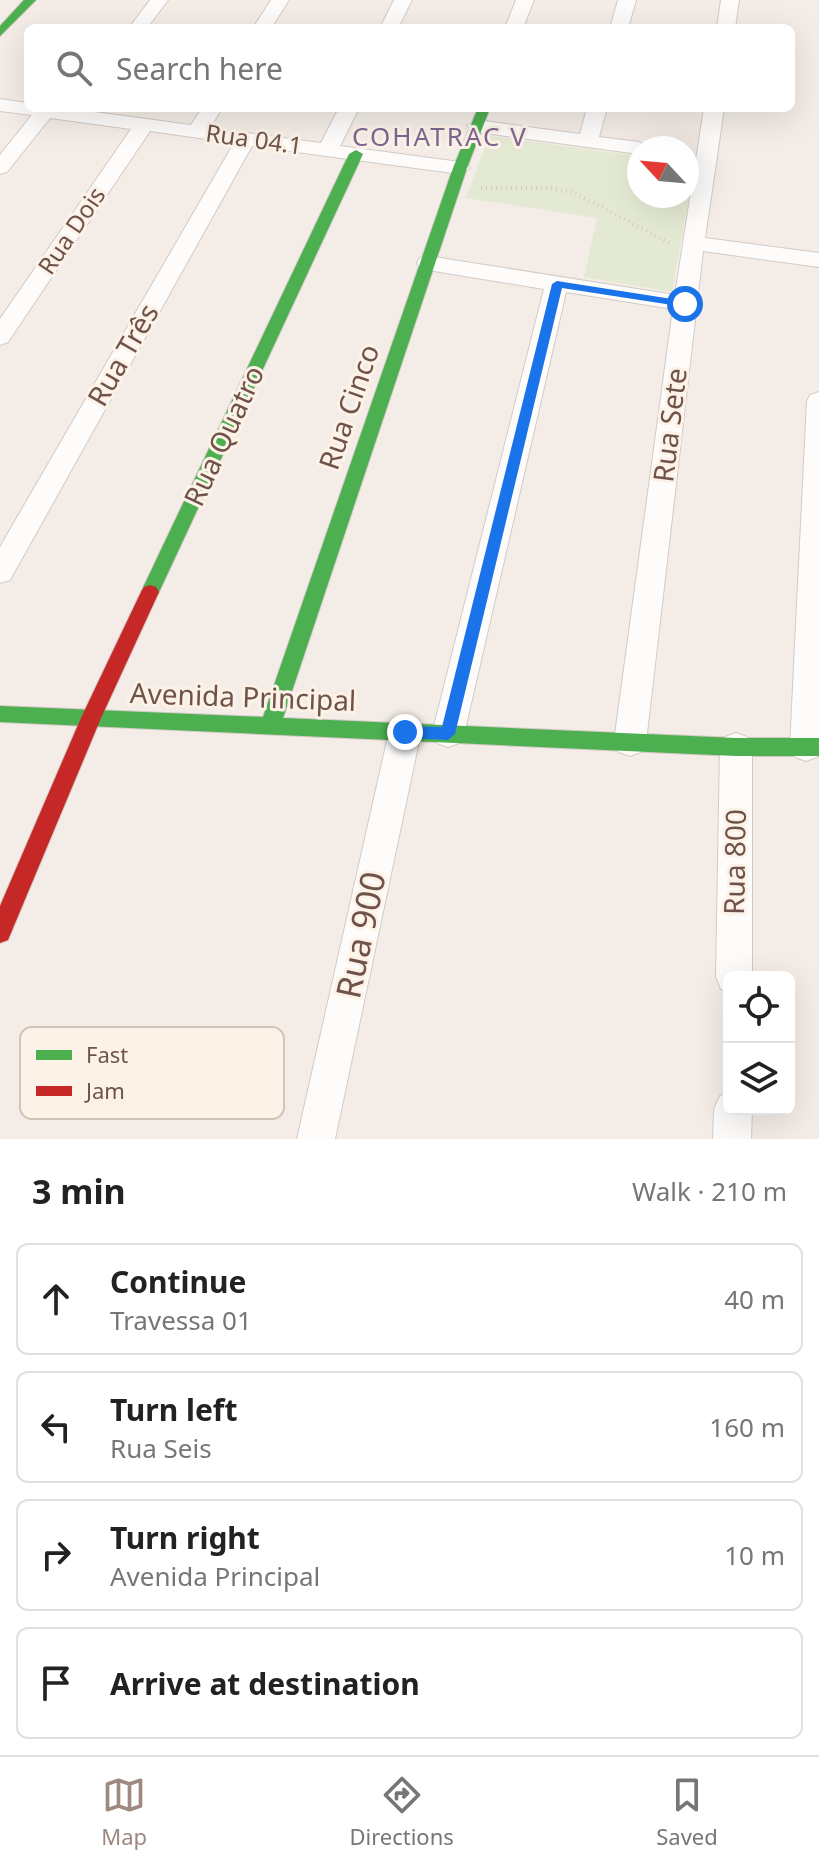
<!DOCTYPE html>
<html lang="en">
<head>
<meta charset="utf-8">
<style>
  body { margin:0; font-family:"Noto Sans",sans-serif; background:#f2f2f2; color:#222 }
  .controls { position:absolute; right:24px; bottom:24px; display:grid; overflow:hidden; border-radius:12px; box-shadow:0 8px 32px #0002 }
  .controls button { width:72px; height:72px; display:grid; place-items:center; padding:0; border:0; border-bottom:2px solid #e0e0e0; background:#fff; color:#222; font:40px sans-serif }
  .compass { position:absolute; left:627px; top:136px; width:72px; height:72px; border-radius:50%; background:#fff; box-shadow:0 8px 32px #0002; rotate:296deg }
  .stop { position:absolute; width:24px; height:24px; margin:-18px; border:6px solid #1a73e8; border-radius:50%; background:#fff }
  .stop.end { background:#1a73e8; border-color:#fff; box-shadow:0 2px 8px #0008 }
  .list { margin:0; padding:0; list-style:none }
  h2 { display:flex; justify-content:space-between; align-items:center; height:104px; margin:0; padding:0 32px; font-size:34px }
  h2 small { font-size:26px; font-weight:400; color:#767676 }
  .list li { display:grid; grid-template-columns:52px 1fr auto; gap:24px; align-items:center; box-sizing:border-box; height:112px; margin:0 16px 16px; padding:0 16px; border:2px solid #e0e0e0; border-radius:12px }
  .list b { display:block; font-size:30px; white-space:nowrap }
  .list p { margin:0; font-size:26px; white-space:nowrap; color:#767676 }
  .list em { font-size:26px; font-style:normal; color:#767676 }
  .icon { flex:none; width:44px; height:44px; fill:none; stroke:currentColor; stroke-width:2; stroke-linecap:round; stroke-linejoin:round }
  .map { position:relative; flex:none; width:819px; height:1139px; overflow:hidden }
  .search { position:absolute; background:#fff; box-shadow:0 8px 32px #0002; left:24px; right:24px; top:24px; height:88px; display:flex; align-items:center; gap:20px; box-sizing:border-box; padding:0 28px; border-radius:12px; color:#767676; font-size:30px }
  .sheet { height:616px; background:#fff }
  nav { display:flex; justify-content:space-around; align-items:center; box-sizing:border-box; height:112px; border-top:2px solid #e0e0e0; background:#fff; font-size:22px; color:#767676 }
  nav a { display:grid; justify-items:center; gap:4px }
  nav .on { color:#9e8981 }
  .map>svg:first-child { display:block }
</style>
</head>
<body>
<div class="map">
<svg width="819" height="1139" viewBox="0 0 819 1139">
  <rect width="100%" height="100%" fill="#f4ede7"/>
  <path fill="#e3e9d2" d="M489 136 639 156V196H687V162L695 163 672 292 584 277 597 218 466 198Z"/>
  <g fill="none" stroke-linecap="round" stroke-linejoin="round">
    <defs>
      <path id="street" d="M150 0H168L147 28H129Z
        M271 0H289L271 28H253Z
        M394 0H412L398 28H380Z
        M516 0H534L523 28H505Z
        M618 0H636L628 28H610Z
        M721 0H739L735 28H717Z
        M0 99 28 103V108H65L191 125 202 108H222L210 128 321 143 339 108H359L340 146 460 162 470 168 460 174 252 146 10 580 0 583V547L234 143 150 131 8 342 0 345V319L131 129 50 118 7 172 0 174V155L32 115 0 111Z
        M587 108H607L599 137 639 142 649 148H639V154L477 132 467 126 477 120 580 134Z
        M704 108H724L705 238 819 253V267L703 251 646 742 641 752 630 756 619 752 614 742 673 309 566 292 464 734 459 743 448 747 437 743 432 734 544 289 428 270 420 268 417 263 420 258 428 256 675 295Z
        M819 392V753L817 757 806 761 795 757 790 747 807 401 810 395Z
        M405 719 416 723 421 732 335 1139H297L389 732 394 723Z
        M736 733 747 737 752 747V977H729V993L721 989 716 977 720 747 725 737Z
        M729 1092V1109H752L751 1139H713L714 1109 720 1096Z"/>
      <path id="fast" d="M24 0H36L0 36V26Z
        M478 108H490L467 168 283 718 736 738H819V756H736L0 722V706L263 717 453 168Z
        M356 150 363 154 159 592 156 597H144L141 592 349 154Z"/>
      <path id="jam" d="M150 585 156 587 159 592 101 718 8 940 0 943V906L81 718 141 592 144 587Z"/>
    </defs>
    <use href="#street" stroke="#d3cac5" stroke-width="2"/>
    <use href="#fast" stroke="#d3c9c4" stroke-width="2"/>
    <use href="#jam" stroke="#d3c9c4" stroke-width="2"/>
    <path stroke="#d5ccca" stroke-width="4" stroke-dasharray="1 4" stroke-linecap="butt" d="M481 188H551L575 193 669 243"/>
    <use href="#street" fill="#fdfcfb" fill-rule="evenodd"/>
    <use href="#fast" fill="#4caf50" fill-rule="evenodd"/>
    <use href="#jam" fill="#c62828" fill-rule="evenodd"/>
  </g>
  <path fill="#1a73e8" d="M557 281 685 301 691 304 685 307 562 288 455 734 448 740 405 738 398 732 405 726 442 727 552 284Z"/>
  <g text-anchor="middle" stroke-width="6" stroke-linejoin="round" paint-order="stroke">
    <g font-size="24" fill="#6f534a" stroke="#fdf2e7">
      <text transform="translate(254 140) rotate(8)" y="8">Rua 04.1</text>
      <text transform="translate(72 231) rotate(-56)" y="8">Rua Dois</text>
    </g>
    <g font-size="26" letter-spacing="2" fill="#7e6692" stroke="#fdf2e7">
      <text x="440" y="146">COHATRAC V</text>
    </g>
    <g font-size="28" fill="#6f534a" stroke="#fdf2e7">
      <text transform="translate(123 355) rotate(-60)" y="10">Rua Três</text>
      <text transform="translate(349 407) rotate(-71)" y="10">Rua Cinco</text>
      <text transform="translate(670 425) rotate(-83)" y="10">Rua Sete</text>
      <text transform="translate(224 436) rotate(-65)" y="10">Rua Quatro</text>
      <text transform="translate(243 697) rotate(2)" y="10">Avenida Principal</text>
      <text transform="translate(735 862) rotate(-89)" y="10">Rua 800</text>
    </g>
    <g font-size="34" fill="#6f534a" stroke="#fdf2e7">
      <text transform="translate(361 935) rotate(-78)" y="12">Rua 900</text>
    </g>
  </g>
  <rect x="20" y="1027" width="264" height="92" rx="12" fill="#fdf2e7" stroke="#d2c2b8" stroke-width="2"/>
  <rect x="36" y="1050" width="36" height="10" fill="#4caf50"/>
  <rect x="36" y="1086" width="36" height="10" fill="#c62828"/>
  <g font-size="22" fill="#6f534a">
    <text x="86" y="1063">Fast</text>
    <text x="86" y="1099">Jam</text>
  </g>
</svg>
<div class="controls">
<button><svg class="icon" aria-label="locate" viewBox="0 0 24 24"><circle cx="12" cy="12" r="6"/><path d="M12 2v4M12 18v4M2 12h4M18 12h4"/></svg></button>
<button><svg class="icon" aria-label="layers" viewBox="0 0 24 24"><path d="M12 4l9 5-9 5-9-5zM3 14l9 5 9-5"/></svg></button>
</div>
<svg class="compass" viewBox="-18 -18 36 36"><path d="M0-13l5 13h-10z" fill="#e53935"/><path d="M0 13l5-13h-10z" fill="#767676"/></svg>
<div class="stop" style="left:685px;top:304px"></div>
<div class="stop end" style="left:405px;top:732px"></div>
<div class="search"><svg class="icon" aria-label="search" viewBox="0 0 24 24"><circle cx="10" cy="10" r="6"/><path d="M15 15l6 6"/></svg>Search here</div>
</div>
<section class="sheet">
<h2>3 min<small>Walk · 210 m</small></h2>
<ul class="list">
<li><svg class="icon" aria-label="ahead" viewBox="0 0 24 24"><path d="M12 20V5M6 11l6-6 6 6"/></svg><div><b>Continue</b><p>Travessa 01</p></div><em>40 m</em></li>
<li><svg class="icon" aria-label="left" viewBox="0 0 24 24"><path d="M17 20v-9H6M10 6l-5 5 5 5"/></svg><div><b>Turn left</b><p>Rua Seis</p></div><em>160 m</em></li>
<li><svg class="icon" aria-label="right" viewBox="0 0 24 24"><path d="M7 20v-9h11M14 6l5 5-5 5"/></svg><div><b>Turn right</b><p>Avenida Principal</p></div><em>10 m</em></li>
<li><svg class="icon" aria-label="arrive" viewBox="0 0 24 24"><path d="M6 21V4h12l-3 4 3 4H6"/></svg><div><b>Arrive at destination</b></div></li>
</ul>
</section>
<nav>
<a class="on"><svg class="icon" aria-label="map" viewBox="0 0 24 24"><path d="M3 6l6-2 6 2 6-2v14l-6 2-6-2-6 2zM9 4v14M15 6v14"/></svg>Map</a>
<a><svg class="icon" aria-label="directions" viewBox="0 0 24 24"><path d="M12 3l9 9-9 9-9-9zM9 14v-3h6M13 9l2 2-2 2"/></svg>Directions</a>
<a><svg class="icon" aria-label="saved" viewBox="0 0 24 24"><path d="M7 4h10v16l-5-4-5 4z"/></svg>Saved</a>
</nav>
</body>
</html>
